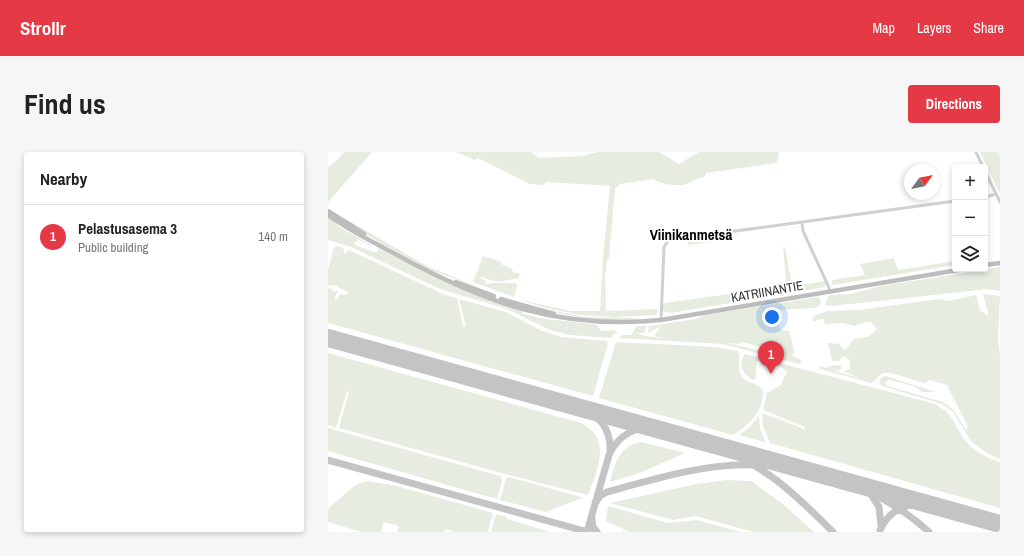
<!DOCTYPE html>
<html lang="en">
<head>
<meta charset="utf-8">
<style>
  body { margin:0; font-family:"Archivo Narrow",sans-serif; background:#f6f6f6; color:#222 }
  .controls { position:absolute; right:12px; top:12px; display:grid; overflow:hidden; border-radius:4px; box-shadow:0 2px 6px #0003 }
  .controls button { width:36px; height:36px; display:grid; place-items:center; padding:0; border:0; border-bottom:1px solid #e0e0e0; background:#fff; color:#222; font:20px sans-serif }
  .compass { position:absolute; left:576px; top:12px; width:36px; height:36px; border-radius:50%; background:#fff; box-shadow:0 2px 6px #0003; rotate:58deg }
  .you { position:absolute; left:444px; top:165px; width:14px; height:14px; margin:-10px; border:3px solid #fff; border-radius:50%; background:#1a73e8; box-shadow:0 0 0 6px #1a73e833 }
  .badge { display:grid; place-items:center; width:26px; height:26px; border-radius:50%; background:#e63946; color:#fff; font-size:13px; font-weight:700 }
  .pin { position:absolute; translate:-50% -33px; filter:drop-shadow(0 1px 2px #0008) }
  .pin::after { content:''; position:absolute; top:21px; width:14px; height:12px; background:inherit; clip-path:polygon(0 0,100% 0,50% 100%) }
  .list { margin:0; padding:0; list-style:none }
  h2 { display:flex; justify-content:space-between; align-items:center; height:52px; margin:0; padding:0 16px; font-size:17px }
  h2 small { font-size:13px; font-weight:400; color:#767676 }
  .list li { display:grid; grid-template-columns:26px 1fr auto; gap:12px; align-items:center; box-sizing:border-box; height:64px; padding:0 16px; border-top:1px solid #e0e0e0 }
  .list b { display:block; font-size:15px; white-space:nowrap }
  .list p { margin:0; font-size:13px; white-space:nowrap; color:#767676 }
  .list em { font-size:13px; font-style:normal; color:#767676 }
  .icon { flex:none; width:22px; height:22px; fill:none; stroke:currentColor; stroke-width:2; stroke-linecap:round; stroke-linejoin:round }
  .map { position:relative; flex:none; width:672px; height:380px; overflow:hidden; border-radius:4px }
  header { display:flex; align-items:center; gap:24px; box-sizing:border-box; height:56px; padding:0 20px; background:#e63946; color:#fff }
  header strong { font-size:19px }
  nav { display:flex; gap:22px; margin-inline-start:auto; font-size:14px }
  .intro { display:flex; align-items:center; justify-content:space-between; box-sizing:border-box; height:96px; padding:0 24px }
  h1 { margin:0; font-size:28px }
  .button { padding:10px 18px; border-radius:4px; background:#e63946; color:#fff; font-size:14px; font-weight:700 }
  main { display:flex; gap:24px; padding:0 24px }
  aside { flex:1; background:#fff; border-radius:4px; box-shadow:0 2px 6px #0003 }
  .map>svg:first-child { display:block }
</style>
</head>
<body>
<header>
<strong>Strollr</strong>
<nav><a>Map</a><a>Layers</a><a>Share</a></nav>
</header>
<div class="intro"><h1>Find us</h1><a class="button">Directions</a></div>
<main>
<aside>
<h2>Nearby<small></small></h2>
<ul class="list">
<li><span class="badge">1</span><div><b>Pelastusasema 3</b><p>Public building</p></div><em>140 m</em></li>
</ul>
</aside>
<div class="map">
<svg width="672" height="380" viewBox="0 0 672 380">
  <rect width="100%" height="100%" fill="#fff"/>
  <path fill="#e6ecdf" fill-rule="evenodd" d="M17 0H44L0 50V16Z
    M128 0H203L211 6 254 4 270 0H331L351 12 371 0H451L449 11 378 21 376 25C367 27 365 30 359 32 350 35 332 32 325 27L292 32 287 36 281 107 279 108 277 124 278 159 330 157 329 162 326 163 286 165 253 163 218 156 192 148 243 159H272L275 105 282 34 218 30 216 33 202 32 150 6 147 8Z
    M652 0H672V41L669 36Z
    M0 65 13 76 43 93V95L39 96 43 94 29 87 30 90H26L29 94 46 100H49L50 96 80 111 194 158 195 162 217 167 265 172 269 173 273 179 286 178 291 182 287 181 283 186 242 183 222 178 179 157 112 137 23 95 0 88Z
    M16 66 101 115 153 136 102 118 50 90 15 68Z
    M382 85 383 90 360 93 359 88Z
    M10 94 15 96 17 102 21 98 117 143 129 146 135 175H138L131 147 178 160 214 179 234 185 279 189 280 192 265 244 0 171V136L4 137V139H10L7 146 8 149 12 142 19 143 20 140 11 136V134L0 133V118L6 95Z
    M455 95H457L464 134 497 129V135L343 161 335 159 334 155 336 151 424 139 458 129Z
    M155 104 174 110 173 112 184 117 185 120 191 122 192 120 191 126 169 130 153 125 152 126 158 129 159 133 162 131H188L189 133 186 145 145 130Z
    M566 106 570 118 627 109V113L504 133V128L537 123 532 112Z
    M672 115V139L660 137 504 154 497 153 501 143 523 142 553 134Z
    M655 142 672 144 670 185 672 205V307L660 302 643 289 625 260 614 252 554 234 551 230 554 225 558 224 608 240H594L586 234 561 228 557 230 559 234 615 250 625 257 638 278 640 275 619 233 602 228 596 231C588 229 562 219 555 221 550 223 549 229 543 231L492 217 491 214 499 216 501 214 513 213V217L511 219 508 217 507 219 531 226 516 219 522 217V208L515 204 511 209H504L500 191 511 192 517 198 526 187 540 185 549 177 543 170H538L526 174 516 171 497 172 495 166 486 170 484 167 486 164 499 159 531 158 611 147 621 149 648 143 652 158 660 164V161Z
    M491 145 493 152 488 156 450 158 448 162 440 163 438 168 444 172 451 173 453 178 461 179 467 202H462L474 209 472 212 395 192 291 186 293 183H303L309 174H319L316 181H307C318 185 328 185 341 187L326 184 333 174 320 181 321 174 368 167 376 163ZM396 190 410 192 414 190 444 198 442 200 466 207Z
    M198 153 256 165 311 166C273 172 235 163 198 153Z
    M288 190 388 195 410 199C414 206 408 215 413 223 419 232 430 230 435 239 435 260 421 273 405 283L271 246Z
    M0 201 253 271C284 286 270 318 260 343L173 321 11 276 21 240 19 239 8 276 0 273Z
    M417 202 604 251C627 262 623 268 636 287 645 299 658 306 672 310V356L442 291 435 274 434 261 471 275 476 278 477 275 435 258 439 241 453 233 459 219 446 211 429 209 427 228C416 226 409 211 417 202Z
    M431 264 432 276 437 290 411 283 422 275Z
    M0 276 172 324 174 329 169 347 0 299Z
    M313 290 357 301 314 320 282 330C288 310 290 295 313 290Z
    M181 325 253 345 254 346 218 360 172 348 178 327Z
    M398 328 423 329 455 352 486 380H425L368 364 345 368 282 351 369 332Z
    M38 329 65 333 165 361 160 380H128L118 377 115 380H69L71 374 55 370 53 380H33L0 370V358L2 355 26 334Z
    M280 354 340 371 369 368 413 380H302L278 369Z
    M168 362 179 365V367L221 380H163Z"/>
  <g fill="none" stroke-linecap="round" stroke-linejoin="round">
    <path stroke="#c4c4c4" stroke-width="7" d="M250 255C270 262 283 276 282 299
      M383 292C439 315 463 338 505 380
      M0 308 260 380
      M507 327C542 338 574 355 601 380
      M542 341 551 355 553 374
      M268 350 272 344 279 340C352 320 404 303 480 319
      M264 367 265 375 269 380
      M552 378C563 355 583 349 606 354
      M259 380 281 303C290 283 308 273 329 277"/>
    <path stroke="#c4c4c4" stroke-width="18" d="M0 186 672 372"/>
    <path stroke="#d0d0d0" stroke-width="3" d="M648 0 655 15
      M657 19 672 50
      M657 45 668 42
      M474 70 627 49
      M333 168 336 95 340 89 348 87 474 70 475 79 503 140"/>
    <path stroke="#bdbdbd" stroke-width="4.5" d="M0 59 36 82
      M0 63C22 79 45 90 69 103 157 151 231 178 333 168L636 117
      M657 113 672 111
      M128 130 166 144
      M173 147 226 162"/>
  </g>
  <g text-anchor="middle" stroke-width="4" stroke-linejoin="round" paint-order="stroke">
    <g font-size="13" fill="#333" stroke="#fff">
      <text transform="translate(439 139) rotate(-10)" y="5">KATRIINANTIE</text>
    </g>
    <g font-size="15" font-weight="bold" fill="#000" stroke="#fff">
      <text x="363" y="88">Viinikanmetsä</text>
    </g>
  </g>
</svg>
<div class="controls">
<button>+</button>
<button>−</button>
<button><svg class="icon" aria-label="layers" viewBox="0 0 24 24"><path d="M12 4l9 5-9 5-9-5zM3 14l9 5 9-5"/></svg></button>
</div>
<svg class="compass" viewBox="-18 -18 36 36"><path d="M0-13l5 13h-10z" fill="#e53935"/><path d="M0 13l5-13h-10z" fill="#767676"/></svg>
<div class="you"></div>
<div class="pin badge" style="left:443px;top:222px">1</div>
</div>
</main>
</body>
</html>
